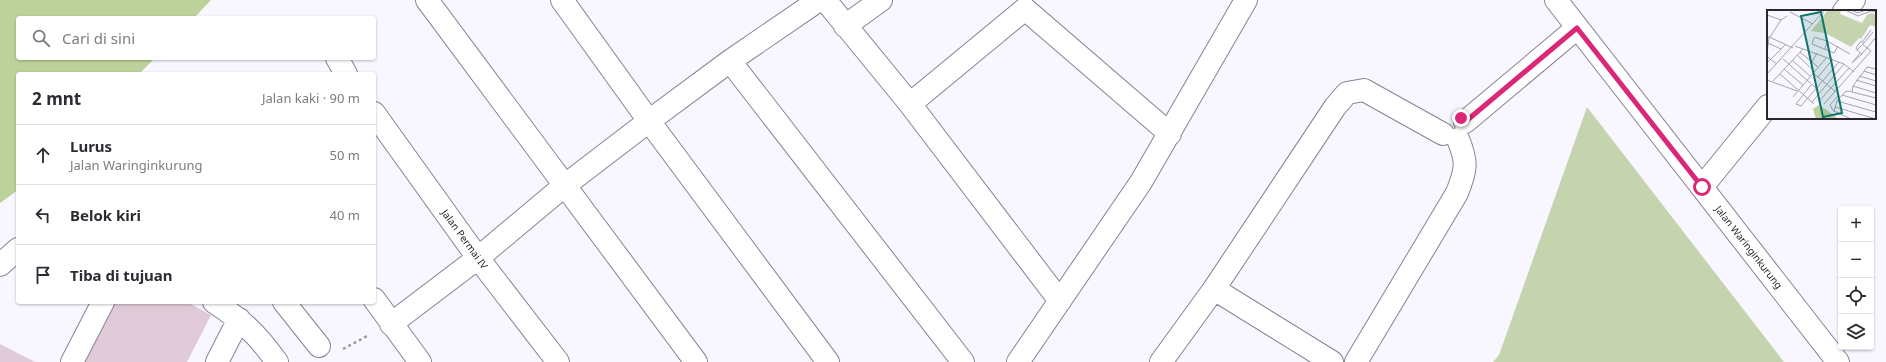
<!DOCTYPE html>
<html lang="id">
<head>
<meta charset="utf-8">
<style>
  body { margin:0; font-family:"Noto Sans",sans-serif; background:#f2f2f3; color:#2b2b33 }
  .controls { position:absolute; right:12px; bottom:12px; display:grid; overflow:hidden; border-radius:4px; box-shadow:0 1px 3px #0004 }
  .controls button { width:36px; height:36px; display:grid; place-items:center; padding:0; border:0; border-bottom:1px solid #e1e1e2; background:#fff; color:#2b2b33; font:20px sans-serif }
  .stop { position:absolute; width:12px; height:12px; margin:-9px; border:3px solid #db2777; border-radius:50%; background:#fff }
  .stop.end { background:#db2777; border-color:#fff; box-shadow:0 1px 4px #0008 }
  .list { margin:0; padding:0; list-style:none }
  h2 { display:flex; justify-content:space-between; align-items:center; height:52px; margin:0; padding:0 16px; font-size:17px }
  h2 small { font-size:13px; font-weight:400; color:#7c7c81 }
  .list li { display:grid; grid-template-columns:26px 1fr auto; gap:12px; align-items:center; box-sizing:border-box; height:60px; padding:0 16px; border-top:1px solid #e1e1e2 }
  .list b { display:block; font-size:15px; white-space:nowrap }
  .list p { margin:0; font-size:13px; white-space:nowrap; color:#7c7c81 }
  .list em { font-size:13px; font-style:normal; color:#7c7c81 }
  .icon { flex:none; width:22px; height:22px; fill:none; stroke:currentColor; stroke-width:2; stroke-linecap:round; stroke-linejoin:round }
  .map { position:relative; flex:none; width:1886px; height:362px; overflow:hidden }
  .search { position:absolute; background:#fff; box-shadow:0 1px 3px #0004; left:16px; top:16px; width:360px; height:44px; display:flex; align-items:center; gap:10px; box-sizing:border-box; padding:0 14px; border-radius:4px; color:#7c7c81; font-size:15px }
  .panel { position:absolute; background:#fff; box-shadow:0 1px 3px #0004; left:16px; top:72px; width:360px; height:232px; border-radius:4px }
  .map>svg:first-child { display:block }
</style>
</head>
<body>
<div class="map">
<svg width="1886" height="362" viewBox="0 0 1886 362">
  <rect width="100%" height="100%" fill="#f8f6ff"/>
  <path fill="#c5d4af" d="M1587 107 1784 362H1493L1499 355Z"/>
  <path fill="#bcd29a" d="M0 0H211L194 18H18V58H155L139 74H18V190L0 203Z"/>
  <path fill="#e0cad8" d="M115 302H187L211 315 187 362H84Z
    M0 344 35 362H0Z"/>
  <g fill="none" stroke-linecap="round" stroke-linejoin="round">
    <defs>
      <path id="street" d="M427 0 696 362
        M562 0 649 121 828 362
        M825 0 910 104 1060 301
        M1844 11 1854 0
        M845 26 881 0
        M337 58 346 74
        M730 61 963 362
        M910 104 1025 9 1170 134
        M374 113 478 258 558 362
        M1465 122 1577 28
        M1702 187 1768 106
        M0 265 18 249
        M1214 289 1332 362
        M374 299 420 362
        M214 302C243 321 257 334 277 362
        M284 302 319 346
        M391 324 478 258 564 186 649 121 730 61 819 0
        M72 362 103 302
        M217 362 239 319
        M1018 362 1141 182 1246 0
        M1161 362 1214 289 1335 107 1347 93 1364 90 1443 134
        M1356 362 1457 193C1466 170 1468 163 1458 139"/>
      <path id="secondary" d="M1556 0 1838 362"/>
    </defs>
    <use href="#street" stroke="#878296" stroke-width="24"/>
    <use href="#secondary" stroke="#878296" stroke-width="24"/>
    <path stroke="#9c99a2" stroke-width="2.5" stroke-dasharray="3 3" stroke-linecap="butt" d="M343 349 369 335"/>
    <use href="#street" stroke="#fff" stroke-width="22"/>
    <use href="#secondary" stroke="#fff" stroke-width="22"/>
  </g>
  <g fill="none" stroke-linecap="round" stroke-linejoin="round">
    <path stroke="#db2777" stroke-width="5" d="M1461 118 1465 122 1577 28 1702 187"/>
  </g>
  <g text-anchor="middle" stroke-width="3" stroke-linejoin="round" paint-order="stroke">
    <g font-size="10" fill="#29262e" stroke="#fff">
      <text transform="translate(465 239) rotate(54)" y="4">Jalan Permai IV</text>
      <text transform="translate(1749 247) rotate(52)" y="4">Jalan Waringinkurung</text>
    </g>
  </g>
  <g transform="translate(1767 10)">
    <rect width="109" height="109" fill="#f8f6ff"/>
    <path d="M61 0 74 1 73 4 95 13 100 5 105 3 109 5V17L103 15 94 29 92 28 84 37 58 23 44 21Z" fill="#c5d4af"/>
    <path d="M52 95 64 103 71 109H49L46 99Z" fill="#bcd29a"/>
    <path fill="none" stroke="#a5a3ab" stroke-width="1" d="M78 0 91 6 104 1 109 2M84 0 91 3 99 0M23 2 46 14M0 5 14 10M0 26 26 38M3 27 14 10 20 6M47 27 60 31 58 39M47 28 45 34 67 43 71 36M60 31 83 44M94 31 97 33 90 40 89 38ZM96 31 104 20M1 33 14 39M97 33 106 22M28 36 77 54 87 62M90 40 95 44 109 27M33 42 45 52M50 43 45 52 51 57M93 43 85 53 95 44M0 44 2 27M30 45 48 62M0 47 10 54M16 49 49 78M25 50 43 66M0 53 19 34M17 59 36 75M97 61 109 65M46 63 69 82M0 64 58 0M13 64 47 94M92 66 109 71M51 67 66 49M0 70 30 81M89 70 109 76M6 71 36 39M44 75 29 94 34 96 72 52M86 76 100 57 109 59M85 82 86 76 109 83M75 85 109 95M26 87 60 47M53 90 82 58M70 91 109 102M45 92 77 54M57 94 104 41 95 34M68 97 109 109M67 102 63 95 71 86M84 109 67 101 70 91 78 82 81 81 109 88"/>
    <path fill="#0f766e" fill-opacity="0.15" stroke="#0f766e" stroke-width="2" d="M54 2 75 103 56 107 34 6Z"/>
    <rect width="109" height="109" fill="none" stroke="#29262e" stroke-width="2"/>
  </g>
</svg>
<div class="controls">
<button>+</button>
<button>−</button>
<button><svg class="icon" aria-label="locate" viewBox="0 0 24 24"><circle cx="12" cy="12" r="6"/><path d="M12 2v4M12 18v4M2 12h4M18 12h4"/></svg></button>
<button><svg class="icon" aria-label="layers" viewBox="0 0 24 24"><path d="M12 4l9 5-9 5-9-5zM3 14l9 5 9-5"/></svg></button>
</div>
<div class="stop" style="left:1702px;top:187px"></div>
<div class="stop end" style="left:1461px;top:118px"></div>
<div class="search"><svg class="icon" aria-label="search" viewBox="0 0 24 24"><circle cx="10" cy="10" r="6"/><path d="M15 15l6 6"/></svg>Cari di sini</div>
<section class="panel">
<h2>2 mnt<small>Jalan kaki · 90 m</small></h2>
<ul class="list">
<li><svg class="icon" aria-label="ahead" viewBox="0 0 24 24"><path d="M12 20V5M6 11l6-6 6 6"/></svg><div><b>Lurus</b><p>Jalan Waringinkurung</p></div><em>50 m</em></li>
<li><svg class="icon" aria-label="left" viewBox="0 0 24 24"><path d="M17 20v-9H6M10 6l-5 5 5 5"/></svg><div><b>Belok kiri</b></div><em>40 m</em></li>
<li><svg class="icon" aria-label="arrive" viewBox="0 0 24 24"><path d="M6 21V4h12l-3 4 3 4H6"/></svg><div><b>Tiba di tujuan</b></div></li>
</ul>
</section>
</div>
</body>
</html>
